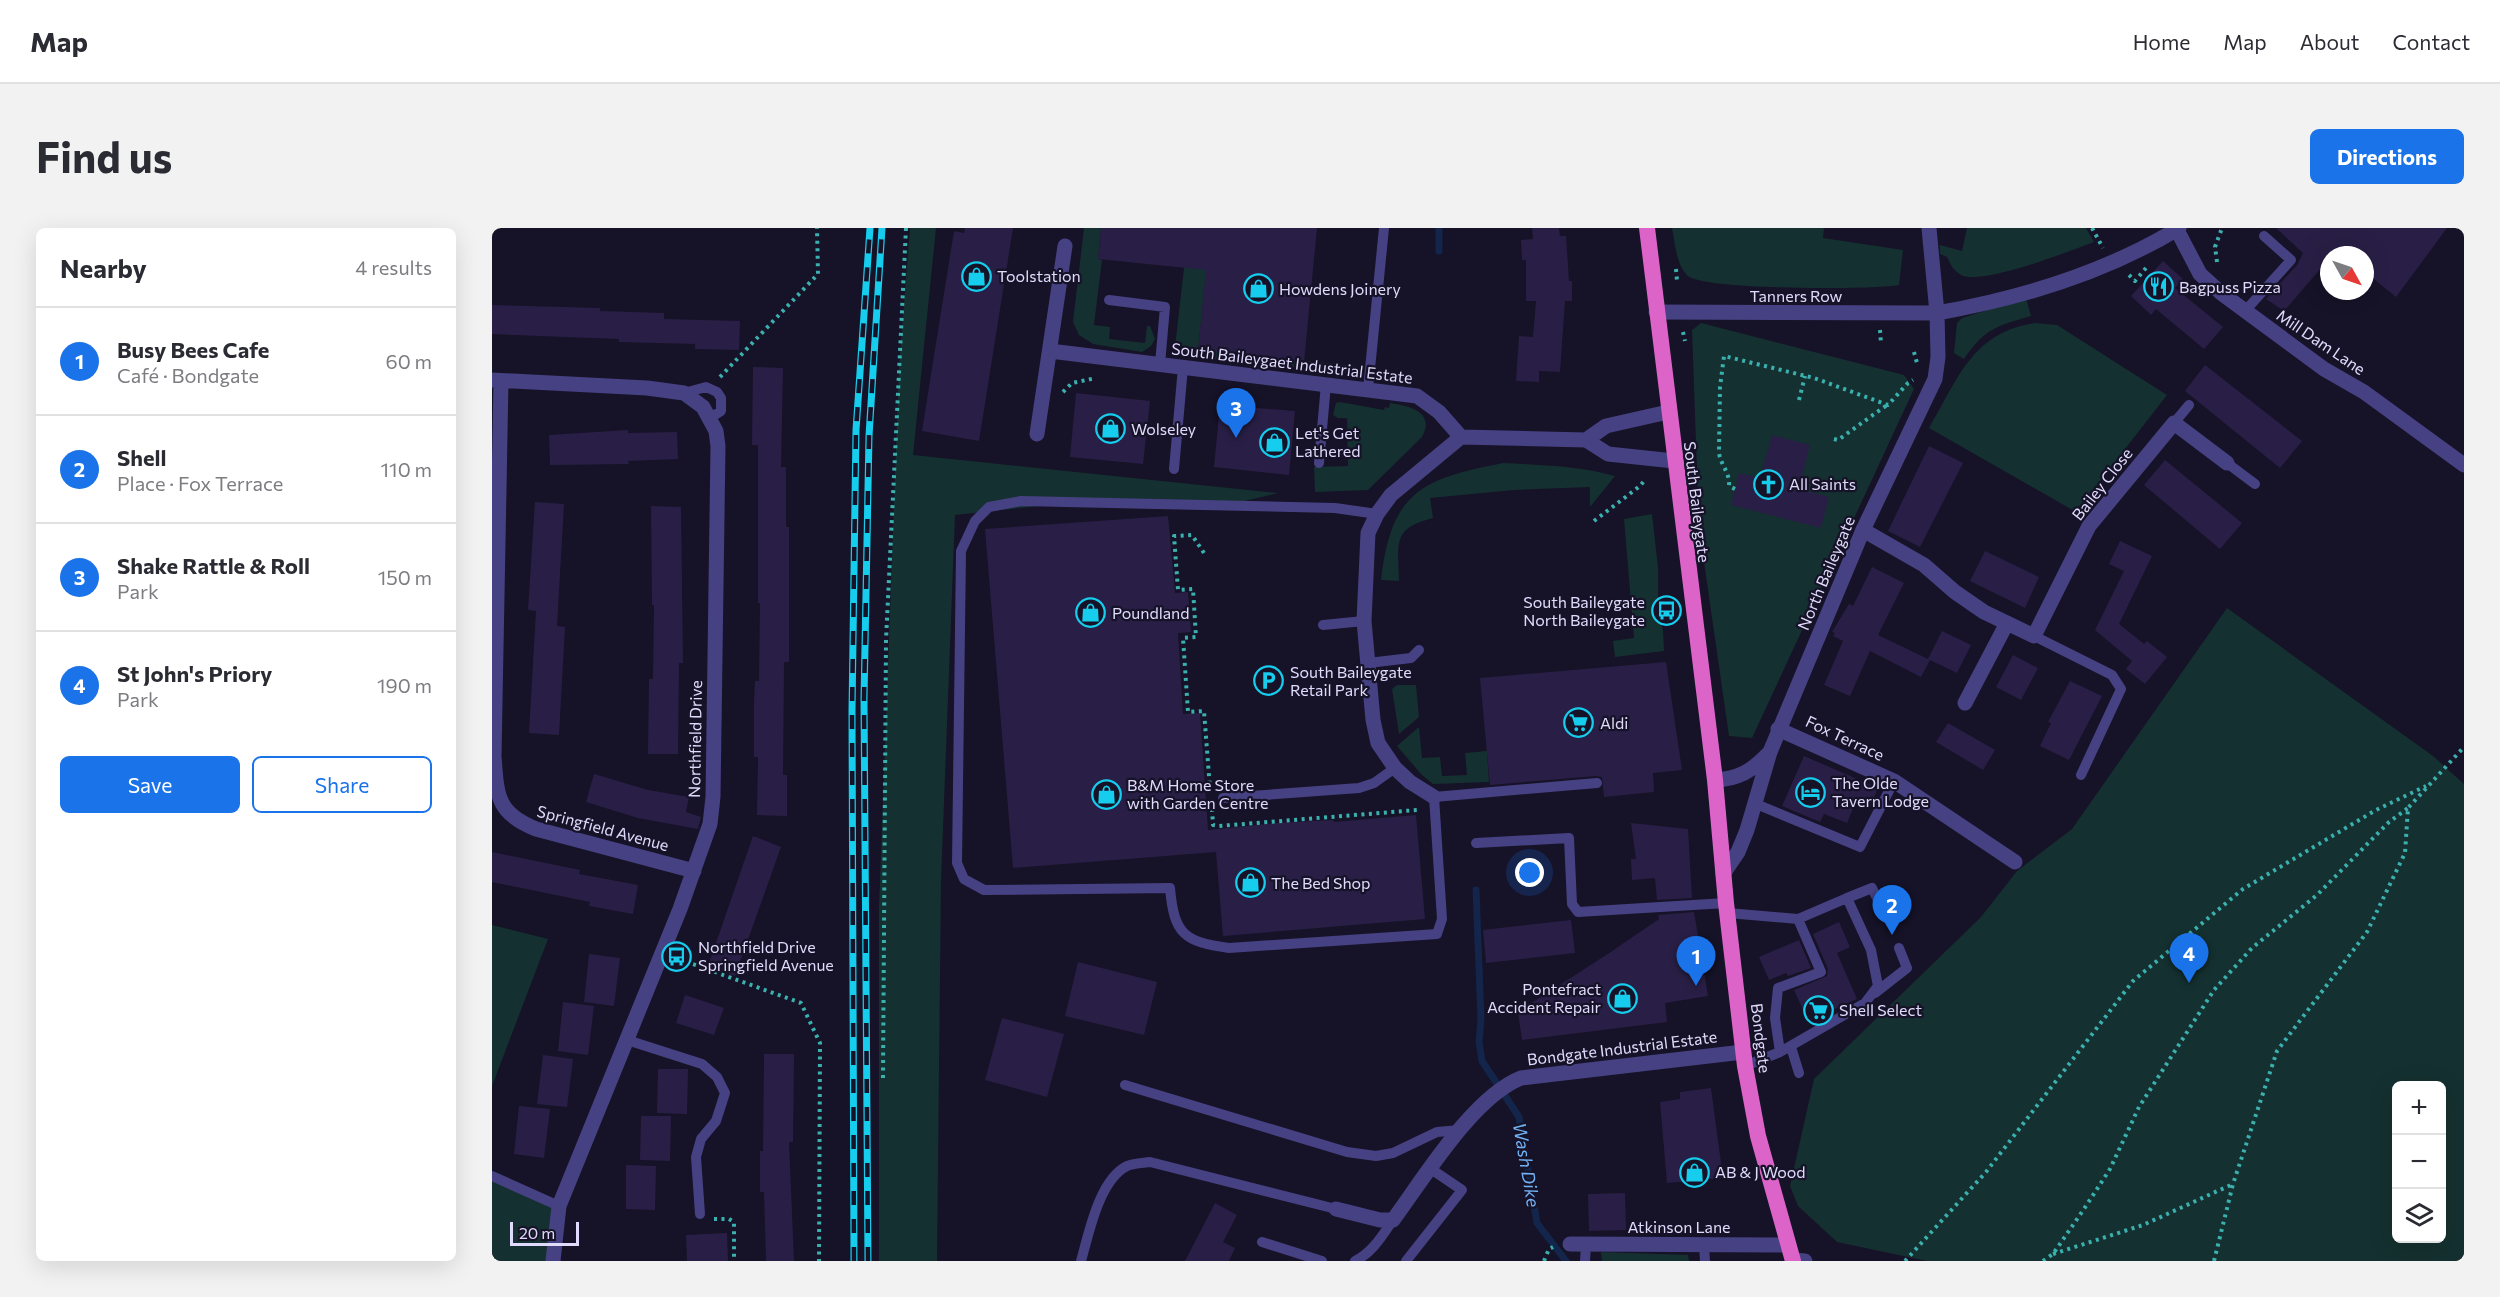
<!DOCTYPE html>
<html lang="en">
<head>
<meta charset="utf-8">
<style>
  body { margin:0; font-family:Commissioner,sans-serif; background:#f2f2f3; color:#2b2b33 }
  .controls { position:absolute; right:18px; bottom:18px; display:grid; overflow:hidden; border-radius:9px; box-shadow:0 6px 24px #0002 }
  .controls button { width:54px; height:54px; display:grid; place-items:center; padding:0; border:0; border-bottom:2px solid #e1e1e2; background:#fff; color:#2b2b33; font:30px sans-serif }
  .compass { position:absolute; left:1828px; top:18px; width:54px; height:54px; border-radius:50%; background:#fff; box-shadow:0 6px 24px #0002; rotate:130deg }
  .scale { position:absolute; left:18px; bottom:15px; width:69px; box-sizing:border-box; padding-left:6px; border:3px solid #e0dafc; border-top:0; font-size:16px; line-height:21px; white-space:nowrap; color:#e0dafc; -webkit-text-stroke:4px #161227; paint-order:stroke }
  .you { position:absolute; left:1038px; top:645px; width:21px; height:21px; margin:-15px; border:4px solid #fff; border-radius:50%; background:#1a73e8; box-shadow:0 0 0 9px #1a73e833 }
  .badge { display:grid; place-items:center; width:39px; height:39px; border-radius:50%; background:#1a73e8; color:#fff; font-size:20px; font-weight:700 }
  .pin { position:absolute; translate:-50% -50px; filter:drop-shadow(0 2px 3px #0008) }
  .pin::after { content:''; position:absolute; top:32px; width:21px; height:18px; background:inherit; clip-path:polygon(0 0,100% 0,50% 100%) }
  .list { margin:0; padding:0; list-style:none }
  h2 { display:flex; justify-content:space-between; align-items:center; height:78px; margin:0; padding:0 24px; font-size:26px }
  h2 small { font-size:20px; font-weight:400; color:#7c7c81 }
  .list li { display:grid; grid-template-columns:39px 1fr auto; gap:18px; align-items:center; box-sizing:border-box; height:108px; padding:0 24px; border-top:2px solid #e1e1e2 }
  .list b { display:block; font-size:22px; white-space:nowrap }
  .list p { margin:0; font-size:20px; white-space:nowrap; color:#7c7c81 }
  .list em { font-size:20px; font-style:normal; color:#7c7c81 }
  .actions { display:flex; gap:12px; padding:18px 24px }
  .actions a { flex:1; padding:14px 0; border:2px solid #1a73e8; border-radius:9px; text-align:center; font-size:21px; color:#1a73e8 }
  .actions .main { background:#1a73e8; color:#fff }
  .icon { flex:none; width:33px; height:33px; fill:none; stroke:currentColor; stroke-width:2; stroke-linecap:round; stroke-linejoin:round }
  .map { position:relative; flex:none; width:1972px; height:1033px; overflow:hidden; border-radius:9px }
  header { display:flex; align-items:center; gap:36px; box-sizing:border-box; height:84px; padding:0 30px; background:#fff; border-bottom:2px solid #e1e1e2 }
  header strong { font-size:28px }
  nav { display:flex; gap:33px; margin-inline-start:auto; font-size:21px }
  .intro { display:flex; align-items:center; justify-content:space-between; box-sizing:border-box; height:144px; padding:0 36px }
  h1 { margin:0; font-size:42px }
  .button { padding:15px 27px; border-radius:9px; background:#1a73e8; color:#fff; font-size:21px; font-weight:700 }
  main { display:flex; gap:36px; padding:0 36px }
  aside { flex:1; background:#fff; border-radius:9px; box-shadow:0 6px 24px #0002 }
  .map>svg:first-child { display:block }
</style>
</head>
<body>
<header>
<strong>Map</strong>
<nav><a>Home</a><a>Map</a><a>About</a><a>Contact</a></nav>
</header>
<div class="intro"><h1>Find us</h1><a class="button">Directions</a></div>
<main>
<aside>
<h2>Nearby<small>4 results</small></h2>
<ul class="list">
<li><span class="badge">1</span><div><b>Busy Bees Cafe</b><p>Café · Bondgate</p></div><em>60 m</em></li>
<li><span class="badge">2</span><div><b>Shell</b><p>Place · Fox Terrace</p></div><em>110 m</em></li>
<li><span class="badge">3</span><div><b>Shake Rattle &amp; Roll</b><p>Park</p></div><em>150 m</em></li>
<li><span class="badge">4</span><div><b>St John's Priory</b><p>Park</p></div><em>190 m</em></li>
</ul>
<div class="actions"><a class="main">Save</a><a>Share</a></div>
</aside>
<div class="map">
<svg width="1972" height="1033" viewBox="0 0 1972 1033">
  <rect width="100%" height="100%" fill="#161227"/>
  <path fill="#153030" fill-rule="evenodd" d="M418 0H444L421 227 786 265 719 281 557 277 463 287 449 653 445 1033H387V680L407 140Z
    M592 0H609L606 31 610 32 602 97 618 99 617 111 653 115 655 98H658L663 111 659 118 650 124 601 116 587 107 581 94Z
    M719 0 706 122 863 138 862 146 690 128 683 119 692 40Z
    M1180 0H1332L1331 10 1411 22 1407 57C1381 62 1211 62 1196 48 1184 37 1183 15 1180 0Z
    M1475 0H1594L1602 14C1578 23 1489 58 1469 47 1462 43 1458 36 1455 29L1448 26V17L1470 23Z
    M1534 70 1539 88C1505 98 1493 100 1472 131L1462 125 1465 95 1470 90Z
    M1209 95 1412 147 1422 161 1260 510 1237 508 1207 299 1200 102Z
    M1543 95 1565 97 1675 167 1584 284 1437 200C1466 151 1480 104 1543 95Z
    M848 174 892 182 893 179 897 180 898 175C916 178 944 183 930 209L876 262 823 264 822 239 856 238 855 190H846L841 187 844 175Z
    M1011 235C1049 237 1087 238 1123 248L1098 279V259L1022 262 938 270 941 290C900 300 906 315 907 353L889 352C899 264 929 251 1011 235Z
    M1160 286 1166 340V387L1171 402 1172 423 1123 429 1121 413 1142 410 1132 291Z
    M1735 380 1941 528 1972 556V1033H1435L1345 1014 1306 978 1298 958 1322 851 1489 689 1525 643 1580 601ZM1904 858H1950V1010H1904Z
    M905 457H924L927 489 907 506 900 461Z
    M927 499 930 530 948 529 950 548 975 547 973 525 995 523 997 554 941 556 929 546 905 518Z
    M0 697 56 711 0 858Z
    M0 948 67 978 61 1033H0Z
    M1109 1024 1196 1027 1197 1033H1110Z"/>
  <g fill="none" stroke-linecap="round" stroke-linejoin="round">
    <path stroke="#13254a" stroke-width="7" d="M947 23V0
      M984 662 989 791 987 814 990 833 1027 889 1045 995 1074 1033"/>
  </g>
  <path fill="#291f46" d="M473 0H521L487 213 430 203 462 3 472 5Z
    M609 0H825L812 134 706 122 714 42 606 31Z
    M1040 0H1067L1068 8H1074L1077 53H1080V73H1073L1068 144 1047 143V154L1024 153 1027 108 1041 109 1044 73H1034V32H1030L1029 12 1041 11Z
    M1784 0H1955L1904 69 1873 44V27H1837V31L1792 83 1774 71 1805 37 1811 25Z
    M1671 33 1691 51 1683 60 1731 99 1712 121 1664 81 1659 87 1639 68Z
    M0 77 108 80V83L172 85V91L248 93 247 122 203 121V116L127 114V111L0 106Z
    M1713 137 1810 213 1788 240 1693 163Z
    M261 139 291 140 289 239H294V299H297V434H292L291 547H295V588L265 587 266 529H262V474L263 453H267L268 375H266V217H260Z
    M584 165 658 173 651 236 578 229Z
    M728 177 803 183 797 247 722 239Z
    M136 202V205L185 204 186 231 136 233 137 236 58 237 57 207Z
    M1280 207 1318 217 1307 261 1337 269 1329 300 1239 277 1247 245 1268 250Z
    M1437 218 1471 235 1428 319 1396 303Z
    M1673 232 1750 295 1728 321 1652 257Z
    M43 274 72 276 65 398 73 399 67 507 37 505 44 383 36 382Z
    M159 278 189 279 191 435H187L186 526H156L157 451H161L162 377H160Z
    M676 288 683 365 696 364 699 404 686 405 691 486 708 485 716 602 784 595 841 592 842 594 924 587 933 691 731 708 724 624 521 640 493 301Z
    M1628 313 1660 328 1627 396 1652 416 1655 413 1675 429 1653 456 1634 441 1640 433 1603 402 1632 343 1617 336Z
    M1493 323 1547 349 1533 380 1478 353Z
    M1380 339 1412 355 1386 407 1436 431 1450 403 1479 417 1465 445 1438 432 1429 449 1378 423 1358 468 1332 457 1351 413 1341 408 1343 405 1340 404 1357 376 1361 378Z
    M1521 427 1546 440 1529 472 1504 459Z
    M1174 434 1190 542 1161 545 1162 564 1112 569 1110 549 1104 548 998 557 988 450Z
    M1578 453 1610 468 1577 532 1548 518 1559 495 1556 494Z
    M1456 495 1503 522 1491 542 1444 514Z
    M1312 528 1386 560 1379 577 1365 571 1355 595 1332 586 1328 594 1290 578Z
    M102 546 156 562 197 569 194 584 209 589 206 601 146 590 94 574Z
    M1139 595 1196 601 1200 670 1165 672 1163 650 1140 652 1139 631H1144Z
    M261 608 289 619 243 748 216 738Z
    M0 624 88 642 87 646 146 657 141 686 97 678 98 674 0 654Z
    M1202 684 1216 768 1173 775 1175 794 1030 812 1026 784 1125 720 1123 721 1167 691 1166 687Z
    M1079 692 1083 725 994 735 991 702Z
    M1347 694 1358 719 1345 725 1365 771 1316 793 1302 762 1335 748 1336 741 1321 706Z
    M1307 712 1319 740 1296 748 1294 745 1277 752 1267 729Z
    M97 726 128 730 122 778 92 774Z
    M586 734 665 754 652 807 573 788Z
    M193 767 232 780 222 807 184 795Z
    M71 774 102 778 96 827 66 823Z
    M510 790 572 806 555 869 493 852Z
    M272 826H302L301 914H297L302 1033H274L272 964H268V923H271Z
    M51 827 81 831 75 879 45 876Z
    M166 841H196L195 886 165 885Z
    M1219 860 1231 950 1175 955 1168 874 1188 871V864Z
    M27 878 58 881 52 930 22 926Z
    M149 888H179L178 933 148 932Z
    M134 937 164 938 163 982 134 981Z
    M1133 965 1134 1002 1097 1003 1096 966Z
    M723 975 745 987 731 1014 743 1020 737 1033H693Z
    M235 1005 236 1033H195L194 1007Z"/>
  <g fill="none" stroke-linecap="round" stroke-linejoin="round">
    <path stroke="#3ab1af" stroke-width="4" stroke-dasharray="3 4.5" stroke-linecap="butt" d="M1600 0 1611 20
      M1725 34 1723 19 1730 0
      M1184 41 1185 53
      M1637 47 1643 53 1654 40
      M1388 102 1389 116
      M1191 104 1193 113
      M1422 124 1425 135
      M228 149 326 46 325 0
      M571 164 580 155 604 150
      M1307 172 1313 148
      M1342 211 1346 212 1395 177
      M1243 261 1237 258C1238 244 1229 238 1227 225L1228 159 1232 128 1322 150 1396 177 1416 155 1421 152
      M1102 293 1148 258 1152 253
      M712 325 700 307 682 308 686 362 701 361 704 409 691 410 696 484 712 483 718 561
      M720 581 721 597 727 598 925 582 926 580
      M187 731 309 775 328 815 327 1033
      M391 850 394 412 414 0
      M222 991H237L242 994V1033
      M1561 1026 1651 997 1741 956
      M1052 1033 1057 1021 1061 1019
      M1413 1033 1494 944 1641 753 1751 661 1884 582 1934 558
      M1551 1033 1561 1026 1592 981 1618 941 1647 879 1722 762 1760 720 1825 667 1897 594 1916 580
      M1722 1033 1741 956 1785 823 1875 704 1913 625 1916 580 1972 519"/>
    <path stroke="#464182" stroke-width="10" d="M617 72 673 79 668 136
      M1753 83 1799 32 1772 8
      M876 161 892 0
      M192 165 214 159 225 164 229 170V183L218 190
      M1682 195 1697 177
      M827 235 834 156
      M1735 235 1763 256
      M682 241 691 139
      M885 286 843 280 529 273 497 279 483 293 469 323 465 635 472 651 492 662 678 660C682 706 692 714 737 720L945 706 950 691 942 569 1105 555
      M831 397 872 393
      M1542 408 1620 447 1629 461 1589 547
      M876 435 919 430 927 422
      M731 570 867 560 882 555 903 540
      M1264 576 1368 619 1402 553
      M984 615 1077 610 1080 676 1086 684 1234 675
      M1355 670 1380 660 1393 686
      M1236 685 1306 691 1329 744 1286 760 1283 790 1288 824 1253 838
      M1383 765 1415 740 1407 720
      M135 812 210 836 225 849 233 865 224 893 209 911 204 929 208 986
      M1299 819 1307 845
      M1288 824 1373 775 1386 758 1379 722 1355 670 1306 691
      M633 857 855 924 884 928 901 925 945 904 968 902
      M0 948 67 978
      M770 1014 830 1033
      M1212 1017 1213 1033
      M589 1033C597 1005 607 952 635 938 642 935 651 935 658 934L844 981
      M863 1033C880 1025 890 1008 901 992
      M914 1033 970 962 939 941
      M1093 1033 1094 1017"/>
    <path stroke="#464182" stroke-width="15" d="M1164 84 1445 85 1437 0
      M558 123 925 168 947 184 969 209 1094 212 1116 226 1182 233
      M0 152 155 160 192 165 211 179 224 203 226 218 221 569 218 596 188 681 67 978 61 1033
      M9 153 2 528C5 567 4 585 44 601L202 643
      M545 206 573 18
      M1094 212 1114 198 1176 184
      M1371 302 1432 337 1463 364 1492 384 1542 408 1597 298 1682 195 1735 235
      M1473 475 1515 395
      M1286 501 1402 553 1523 634
      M942 569 918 554 903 540 886 515 881 492 872 393 876 305 885 286 899 267 969 209
      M844 981 888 992H901C932 950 981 869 1029 850L1251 824
      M1078 1016 1296 1017
      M1301 1032 1313 1033"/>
    <path stroke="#464182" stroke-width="15" d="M1685 2 1708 46 1729 65 1832 141 1872 164 1972 237
      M1223 552C1246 551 1260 543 1276 526
      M1231 646 1246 624 1255 602 1278 524 1371 302 1443 151 1446 129 1445 85C1530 70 1613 45 1687 0"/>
    <path stroke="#dc64c9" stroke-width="16" d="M1155 0 1223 552 1234 675 1253 838 1266 908 1301 1033"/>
    <defs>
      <path id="rail" d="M362 1033 360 483 364 202 378 0
        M376 1033 372 471 377 208 390 0"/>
    </defs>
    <use href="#rail" stroke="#16cded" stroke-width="7"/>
    <use href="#rail" stroke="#161227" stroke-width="4.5" stroke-dasharray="14" stroke-linecap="butt"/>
  </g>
  <defs>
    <symbol id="shop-ring" viewBox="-11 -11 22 22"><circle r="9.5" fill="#161227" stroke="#16cded" stroke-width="1.5"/><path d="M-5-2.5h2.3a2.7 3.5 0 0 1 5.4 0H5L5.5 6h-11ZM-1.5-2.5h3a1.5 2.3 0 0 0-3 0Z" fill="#16cded"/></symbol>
    <symbol id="restaurant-ring" viewBox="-11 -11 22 22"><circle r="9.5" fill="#161227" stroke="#16cded" stroke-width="1.5"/><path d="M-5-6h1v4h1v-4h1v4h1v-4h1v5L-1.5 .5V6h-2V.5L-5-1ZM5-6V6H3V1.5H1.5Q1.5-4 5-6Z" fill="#16cded"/></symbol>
    <symbol id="church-ring" viewBox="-11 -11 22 22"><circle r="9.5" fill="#161227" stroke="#16cded" stroke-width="1.5"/><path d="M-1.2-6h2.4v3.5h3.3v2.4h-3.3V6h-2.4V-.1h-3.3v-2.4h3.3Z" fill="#16cded"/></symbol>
    <symbol id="bus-ring" viewBox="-11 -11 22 22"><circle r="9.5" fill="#161227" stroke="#16cded" stroke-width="1.5"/><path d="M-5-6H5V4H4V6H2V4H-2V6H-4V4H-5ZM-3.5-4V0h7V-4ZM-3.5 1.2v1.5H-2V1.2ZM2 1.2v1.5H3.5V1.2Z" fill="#16cded"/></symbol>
    <symbol id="parking-ring" viewBox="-11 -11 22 22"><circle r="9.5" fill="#161227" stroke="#16cded" stroke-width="1.5"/><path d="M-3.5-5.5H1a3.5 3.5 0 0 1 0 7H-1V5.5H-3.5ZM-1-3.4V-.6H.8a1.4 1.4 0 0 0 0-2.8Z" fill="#16cded"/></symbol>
    <symbol id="supermarket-ring" viewBox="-11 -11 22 22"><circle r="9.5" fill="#161227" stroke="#16cded" stroke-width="1.5"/><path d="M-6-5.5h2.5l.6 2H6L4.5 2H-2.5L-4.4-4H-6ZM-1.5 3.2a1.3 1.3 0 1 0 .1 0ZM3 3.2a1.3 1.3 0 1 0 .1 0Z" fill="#16cded"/></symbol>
    <symbol id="hotel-ring" viewBox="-11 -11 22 22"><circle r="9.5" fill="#161227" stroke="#16cded" stroke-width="1.5"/><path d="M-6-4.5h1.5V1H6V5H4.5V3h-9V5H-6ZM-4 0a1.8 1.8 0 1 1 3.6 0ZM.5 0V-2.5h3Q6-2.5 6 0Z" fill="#16cded"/></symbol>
  </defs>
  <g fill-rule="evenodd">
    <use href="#shop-ring" x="468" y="32" width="33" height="33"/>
    <use href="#restaurant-ring" x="1650" y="42" width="33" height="33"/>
    <use href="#shop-ring" x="750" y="44" width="33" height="33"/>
    <use href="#shop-ring" x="602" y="184" width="33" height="33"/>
    <use href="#shop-ring" x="766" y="198" width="33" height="33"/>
    <use href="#church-ring" x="1260" y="240" width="33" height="33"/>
    <use href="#bus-ring" x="1158" y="366" width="33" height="33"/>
    <use href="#shop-ring" x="582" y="368" width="33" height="33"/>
    <use href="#parking-ring" x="760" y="436" width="33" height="33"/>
    <use href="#supermarket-ring" x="1070" y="478" width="33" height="33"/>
    <use href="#hotel-ring" x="1302" y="548" width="33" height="33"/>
    <use href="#shop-ring" x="598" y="550" width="33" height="33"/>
    <use href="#shop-ring" x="742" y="638" width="33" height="33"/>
    <use href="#bus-ring" x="168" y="712" width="33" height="33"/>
    <use href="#shop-ring" x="1114" y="754" width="33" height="33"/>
    <use href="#supermarket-ring" x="1310" y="766" width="33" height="33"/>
    <use href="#shop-ring" x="1186" y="928" width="33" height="33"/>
  </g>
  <g text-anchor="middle" stroke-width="4.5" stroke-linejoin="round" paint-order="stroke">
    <g font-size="16" fill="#e0dafc" stroke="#161227" text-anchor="start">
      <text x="505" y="54">Toolstation</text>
      <text x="1687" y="65">Bagpuss Pizza</text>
      <text x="787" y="67">Howdens Joinery</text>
      <text x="639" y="207">Wolseley</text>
      <text x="803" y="211">Let's Get<tspan x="803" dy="18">Lathered</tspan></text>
      <text x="1297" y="262">All Saints</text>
      <text x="1153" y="380" text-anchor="end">South Baileygate<tspan x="1153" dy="18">North Baileygate</tspan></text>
      <text x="620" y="391">Poundland</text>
      <text x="798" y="450">South Baileygate<tspan x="798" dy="18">Retail Park</tspan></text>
      <text x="1108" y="501">Aldi</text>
      <text x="1340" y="561">The Olde<tspan x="1340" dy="18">Tavern Lodge</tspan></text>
      <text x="635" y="563">B&amp;M Home Store<tspan x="635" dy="18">with Garden Centre</tspan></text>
      <text x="779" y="661">The Bed Shop</text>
      <text x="206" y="725">Northfield Drive<tspan x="206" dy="18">Springfield Avenue</tspan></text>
      <text x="1109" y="767" text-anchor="end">Pontefract<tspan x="1109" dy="18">Accident Repair</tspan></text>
      <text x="1347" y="788">Shell Select</text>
      <text x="1223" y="950">AB &amp; J Wood</text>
    </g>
    <g font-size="16" fill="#e0dafc" stroke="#161227">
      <text x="1304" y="74">Tanners Row</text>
      <text transform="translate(1829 114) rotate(34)" y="6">Mill Dam Lane</text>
      <text transform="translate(800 135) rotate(7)" y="6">South Baileygaet Industrial Estate</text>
      <text transform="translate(1610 256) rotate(-52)" y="6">Bailey Close</text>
      <text transform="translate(1205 274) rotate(83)" y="6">South Baileygate</text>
      <text transform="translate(1334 345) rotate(-67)" y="6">North Baileygate</text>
      <text transform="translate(1353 510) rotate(25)" y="6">Fox Terrace</text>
      <text transform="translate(203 511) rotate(-89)" y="6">Northfield Drive</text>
      <text transform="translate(111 600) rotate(15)" y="6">Springfield Avenue</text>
      <text transform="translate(1269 810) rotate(83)" y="6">Bondgate</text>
      <text transform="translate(1130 820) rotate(-7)" y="6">Bondgate Industrial Estate</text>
      <text x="1187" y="1005">Atkinson Lane</text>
    </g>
    <g font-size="18" font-style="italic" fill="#71b1f4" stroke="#161227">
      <text transform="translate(1034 937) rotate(80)" y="6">Wash Dike</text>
    </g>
  </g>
</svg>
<div class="controls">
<button>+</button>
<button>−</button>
<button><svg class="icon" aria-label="layers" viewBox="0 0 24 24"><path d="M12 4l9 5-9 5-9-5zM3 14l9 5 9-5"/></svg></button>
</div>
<svg class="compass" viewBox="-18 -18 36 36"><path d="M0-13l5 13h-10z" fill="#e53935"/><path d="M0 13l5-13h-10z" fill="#7c7c81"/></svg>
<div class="scale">20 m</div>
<div class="you"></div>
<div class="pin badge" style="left:1204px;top:758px">1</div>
<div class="pin badge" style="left:1400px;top:707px">2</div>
<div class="pin badge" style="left:744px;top:210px">3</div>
<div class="pin badge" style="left:1697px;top:755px">4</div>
</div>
</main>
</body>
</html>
